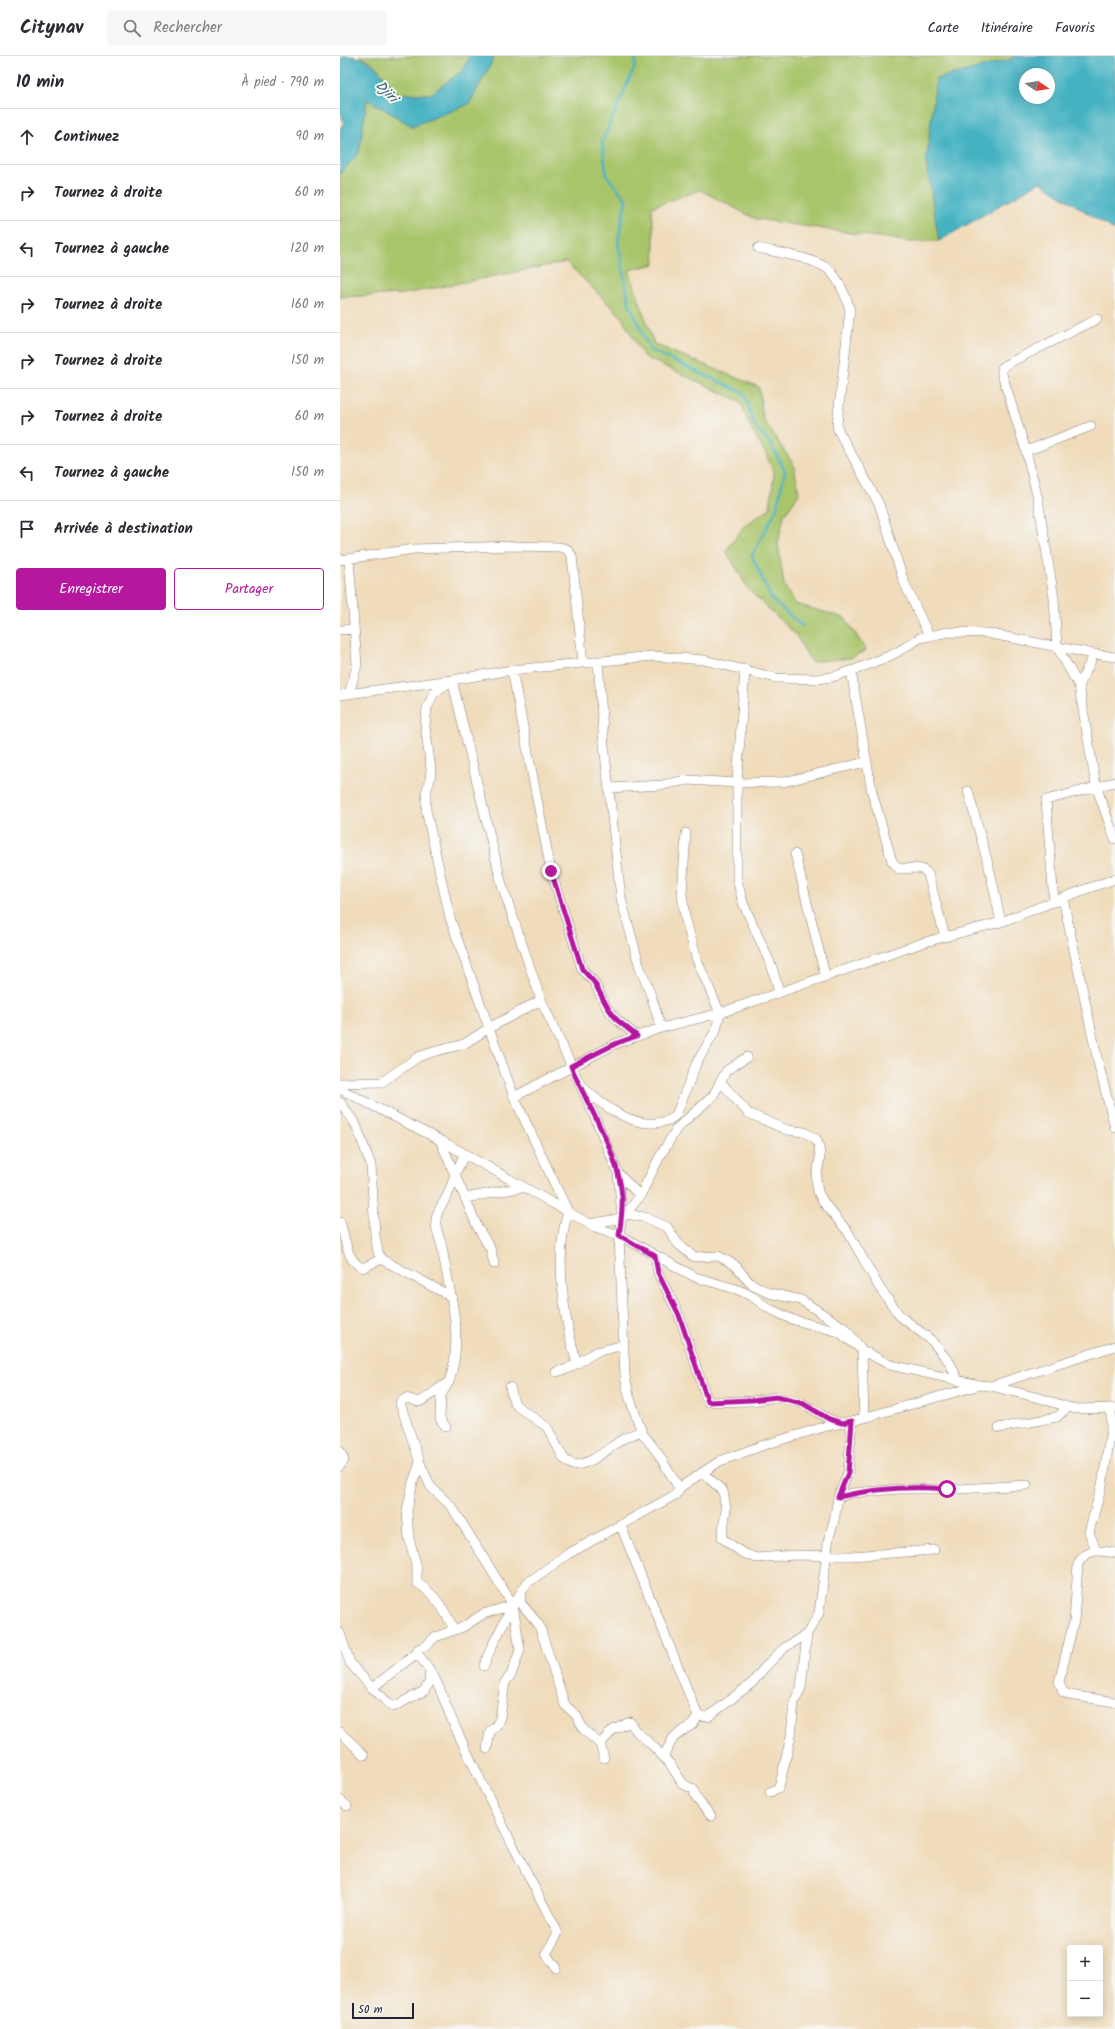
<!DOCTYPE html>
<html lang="fr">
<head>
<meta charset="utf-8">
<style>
  body { margin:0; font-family:Kalam,sans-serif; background:#f7f7f7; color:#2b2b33 }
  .controls { position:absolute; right:12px; bottom:12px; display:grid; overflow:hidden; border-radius:4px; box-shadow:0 2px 10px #0003 }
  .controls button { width:36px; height:36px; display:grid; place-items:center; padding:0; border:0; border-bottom:1px solid #e1e1e2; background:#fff; color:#2b2b33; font:20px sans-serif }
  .compass { position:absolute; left:679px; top:12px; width:36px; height:36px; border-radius:50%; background:#fff; box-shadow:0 2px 10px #0003; rotate:102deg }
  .scale { position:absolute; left:12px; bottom:10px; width:62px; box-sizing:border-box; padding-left:4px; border:2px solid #22223b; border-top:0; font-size:11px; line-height:14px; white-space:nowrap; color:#22223b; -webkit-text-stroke:3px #f6f6f2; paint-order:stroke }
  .stop { position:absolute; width:12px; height:12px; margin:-9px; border:3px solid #b5179e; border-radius:50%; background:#fff }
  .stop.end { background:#b5179e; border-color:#fff; box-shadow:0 1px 4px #0008 }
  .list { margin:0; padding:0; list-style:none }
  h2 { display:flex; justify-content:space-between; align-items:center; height:52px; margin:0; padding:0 16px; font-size:17px }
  h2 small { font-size:13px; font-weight:400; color:#7c7c81 }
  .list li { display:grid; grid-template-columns:26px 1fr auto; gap:12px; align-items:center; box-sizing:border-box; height:56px; padding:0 16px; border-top:1px solid #e1e1e2 }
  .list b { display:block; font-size:15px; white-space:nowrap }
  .list em { font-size:13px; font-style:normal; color:#7c7c81 }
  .actions { display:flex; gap:8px; padding:12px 16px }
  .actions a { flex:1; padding:9px 0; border:1px solid #b5179e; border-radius:4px; text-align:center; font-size:14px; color:#b5179e }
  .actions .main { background:#b5179e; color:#fff }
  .icon { flex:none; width:22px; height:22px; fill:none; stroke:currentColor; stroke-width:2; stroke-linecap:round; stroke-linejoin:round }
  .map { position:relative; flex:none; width:775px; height:1973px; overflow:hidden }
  header { display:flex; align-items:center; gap:24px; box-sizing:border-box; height:56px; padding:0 20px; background:#fff; border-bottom:1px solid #e1e1e2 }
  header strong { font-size:19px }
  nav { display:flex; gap:22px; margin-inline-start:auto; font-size:14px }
  .search { width:280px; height:36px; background:#f7f7f7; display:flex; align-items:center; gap:10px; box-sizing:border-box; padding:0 14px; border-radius:4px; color:#7c7c81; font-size:15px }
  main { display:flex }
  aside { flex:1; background:#fff }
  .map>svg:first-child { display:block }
</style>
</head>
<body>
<header>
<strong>Citynav</strong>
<div class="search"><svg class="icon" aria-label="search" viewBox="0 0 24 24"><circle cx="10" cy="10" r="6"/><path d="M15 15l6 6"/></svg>Rechercher</div>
<nav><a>Carte</a><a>Itinéraire</a><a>Favoris</a></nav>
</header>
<main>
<aside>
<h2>10 min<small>À pied · 790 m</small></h2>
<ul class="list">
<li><svg class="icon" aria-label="ahead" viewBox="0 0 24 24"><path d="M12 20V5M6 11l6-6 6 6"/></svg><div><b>Continuez</b></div><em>90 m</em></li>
<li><svg class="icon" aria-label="right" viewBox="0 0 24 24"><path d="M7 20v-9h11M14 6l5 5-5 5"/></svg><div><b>Tournez à droite</b></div><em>60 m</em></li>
<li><svg class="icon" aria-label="left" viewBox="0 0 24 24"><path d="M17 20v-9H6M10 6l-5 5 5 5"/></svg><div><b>Tournez à gauche</b></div><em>120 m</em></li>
<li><svg class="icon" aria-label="right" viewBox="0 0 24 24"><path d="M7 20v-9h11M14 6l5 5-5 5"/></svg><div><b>Tournez à droite</b></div><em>160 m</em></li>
<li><svg class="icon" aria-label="right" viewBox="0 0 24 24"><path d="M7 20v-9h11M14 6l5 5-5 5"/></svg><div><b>Tournez à droite</b></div><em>150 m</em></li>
<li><svg class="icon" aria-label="right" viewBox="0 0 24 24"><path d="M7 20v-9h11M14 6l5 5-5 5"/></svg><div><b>Tournez à droite</b></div><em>60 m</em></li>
<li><svg class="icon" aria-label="left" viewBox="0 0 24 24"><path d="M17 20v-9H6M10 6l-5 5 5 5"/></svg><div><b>Tournez à gauche</b></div><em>150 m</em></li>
<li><svg class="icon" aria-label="arrive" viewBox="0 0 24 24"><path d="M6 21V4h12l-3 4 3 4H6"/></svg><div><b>Arrivée à destination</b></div></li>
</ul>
<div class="actions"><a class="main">Enregistrer</a><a>Partager</a></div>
</aside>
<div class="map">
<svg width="775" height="1973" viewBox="0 0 775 1973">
  <rect width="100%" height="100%" fill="#f6f6f2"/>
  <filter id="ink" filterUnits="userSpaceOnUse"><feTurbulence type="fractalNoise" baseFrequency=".025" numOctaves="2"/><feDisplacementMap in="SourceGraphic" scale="8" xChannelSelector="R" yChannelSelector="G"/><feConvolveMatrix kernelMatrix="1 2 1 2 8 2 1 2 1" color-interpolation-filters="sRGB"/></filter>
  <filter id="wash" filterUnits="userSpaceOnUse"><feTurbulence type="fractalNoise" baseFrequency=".012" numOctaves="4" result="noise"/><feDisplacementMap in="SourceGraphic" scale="16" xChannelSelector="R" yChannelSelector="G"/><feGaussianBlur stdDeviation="0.9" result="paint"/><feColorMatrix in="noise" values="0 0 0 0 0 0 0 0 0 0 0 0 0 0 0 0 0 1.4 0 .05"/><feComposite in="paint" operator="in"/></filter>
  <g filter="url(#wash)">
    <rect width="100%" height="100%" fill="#f0dcbb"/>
    <path fill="#a9c56b" stroke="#667453" d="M19 0H130L122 15 91 38H58L33 7Z
      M153 0H674L586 106 599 185 572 186 416 163 360 134 312 151 315 208 289 214 314 288 419 331 423 363 454 409 459 438 444 459 438 488 444 529 455 548 505 562 526 594 511 602 471 606 456 579 409 534 386 495 404 470 430 452 434 418 425 396 411 373 400 345 304 301 281 260 226 206 64 238 0 241V118L19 96 27 42 72 70 129 48 153 4Z"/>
    <path fill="#45b2c2" stroke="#346a7e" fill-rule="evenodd" d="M4 0C35 0 40 18 58 38H91L122 15 130 0H153V4L129 48 72 70 27 43 19 96 0 118V73L4 66 0 55V4Z
      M674 0H775V175L700 126 599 185 586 106 596 23 672 3ZM685 18H709V42H685Z"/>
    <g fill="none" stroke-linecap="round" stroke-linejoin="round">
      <path stroke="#45b2c2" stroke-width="2.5" d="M296 0 295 10 262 86 267 120 286 143 278 185 289 247 310 294 404 337 414 369 430 387 445 415 436 454 412 500 432 544 462 570"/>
    </g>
  </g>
  <g filter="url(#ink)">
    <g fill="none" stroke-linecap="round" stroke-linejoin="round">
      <defs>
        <path id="minor" d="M418 192C439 197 471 201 488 213 498 221 507 242 510 254L497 368 498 374 539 448 564 526 589 580
          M686 395 751 370
          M0 504 74 493 173 490 219 491 227 493 232 500 243 607
          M0 574 14 573
          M754 598 739 630 756 730 775 783
          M258 605 264 689 281 842 300 912 312 942 321 972
          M405 613 397 727V823L403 847 432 911 439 936
          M172 614 211 815 242 913 254 926 267 952 277 964 297 980
          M511 615 532 736 552 805 559 813C569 813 582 809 588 818L605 881
          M112 624 162 829 201 944 254 1059 278 1117 282 1159 279 1179 285 1320 289 1340 302 1377 317 1396 339 1432V1435L335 1439 228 1498 187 1527 173 1549 151 1592 144 1610
          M111 625 94 637 87 652 85 670 91 713 90 724 86 736V754L110 862 149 972 174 1041 228 1156C214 1199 224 1265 237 1308
          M739 630 717 591 714 542 698 443 686 395 662 318V312L665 309 757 263
          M9 638 17 609 9 503
          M0 639 112 624 172 614 313 600 364 604 436 622 477 623 492 621 517 613 554 598 580 582 608 576 646 577 754 598 775 601
          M270 732 322 729 347 724 397 727 443 726 526 706
          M628 735 650 815 661 866
          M455 798 485 919
          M723 843 759 1010 775 1072
          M714 846 706 744 775 726
          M380 1025 408 1057 447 1074 464 1076 476 1083 479 1090 480 1102 476 1123 478 1136 484 1147 508 1176 539 1231 560 1260 591 1284 610 1307 618 1324
          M0 1027 42 1026 78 1001 93 996 124 988 149 972 201 944
          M243 1031C261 1049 294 1073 322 1066 329 1064 333 1063 337 1057L356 1008 376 974 380 957 357 904 345 861 342 838 346 777
          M0 1033 100 1084 255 1171 279 1179 355 1221 399 1234 413 1241 428 1252 451 1263 499 1276 522 1294 550 1309 639 1329 651 1330 699 1342 735 1353 775 1352
          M174 1041 277 987 321 972 380 957 585 886 661 866 746 833 775 823
          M0 1046 16 1069 31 1109 35 1179 38 1196 41 1203 112 1241
          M100 1084 115 1119C112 1127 110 1135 106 1142 102 1149 96 1156 96 1164 95 1173 100 1182 102 1191 109 1238 125 1278 109 1326
          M124 1099 115 1119 125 1142 184 1131
          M279 1118 300 1140
          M125 1142 137 1170 151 1194 154 1208
          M286 1158 304 1161 327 1171 338 1188 354 1201 378 1200 395 1209 409 1226 429 1237 461 1244 506 1273 522 1294 524 1362
          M0 1166C6 1182 5 1204 23 1212L41 1203
          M250 1168 282 1162 286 1158 300 1140 319 1102 337 1072 373 1040 386 1015 407 1001
          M315 1200 318 1217 339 1259 368 1346 412 1345 436 1341 462 1347 489 1363 501 1367
          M216 1316 227 1313 256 1296 284 1289
          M651 1330 775 1290
          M170 1331 174 1346 178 1351 207 1371 224 1403 233 1409C252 1409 268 1392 283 1383 288 1380 295 1378 301 1375
          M659 1372 717 1361 727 1352
          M0 1395 4 1404 0 1410
          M80 1407 60 1347 66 1342 79 1346C90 1341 98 1332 109 1326L101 1339 100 1363 106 1371
          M363 1417 383 1435 386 1453 382 1482 401 1496 416 1502 454 1499 511 1500 594 1494
          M339 1432 380 1405 421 1390 487 1370 512 1365 637 1330
          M498 1441 513 1437 558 1433H619L687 1429
          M280 1468 358 1660 368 1661 412 1627 425 1611 444 1592 467 1578
          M756 1494 749 1476 762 1429 771 1375V1353
          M775 1497C760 1494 746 1492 738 1508L734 1565 719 1626 723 1636 729 1639 775 1646
          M181 1536 180 1546 199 1569 225 1649 236 1659 244 1674 260 1688
          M114 1574C106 1556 95 1537 77 1527V1512L69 1482 67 1455 73 1426 80 1407 91 1431 112 1451 173 1549 180 1594 171 1619 165 1626 160 1662 156 1670 150 1675 147 1693
          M0 1577 10 1607 32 1632
          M77 1597 32 1632 53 1651 84 1635 89 1627 90 1614 77 1597 78 1593 87 1589 95 1581 123 1571 143 1558 173 1549
          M90 1614C102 1633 107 1655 117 1675 149 1743 183 1810 218 1877L206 1898 216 1912
          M0 1676 24 1699
          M323 1701 334 1681 353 1668 358 1660
          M264 1702 260 1688 273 1674 290 1666 298 1677 312 1689 330 1708 343 1728 353 1733 357 1743 371 1760
          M430 1736 438 1732 440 1727 451 1680 454 1646 461 1632 467 1578 479 1557 489 1481 494 1465 498 1441 508 1417 512 1365
          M0 1744 7 1750"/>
      </defs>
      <use href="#minor" stroke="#897f7b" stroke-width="10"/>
      <use href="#minor" stroke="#fff" stroke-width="9"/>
    </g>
  </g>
  <g fill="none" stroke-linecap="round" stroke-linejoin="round" filter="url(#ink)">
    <path stroke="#b5179e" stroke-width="5" d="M211 815 242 913 254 926 268 952 277 964 297 980 277 987 231 1010C248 1052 278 1094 282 1140 283 1154 281 1166 279 1179L315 1200 318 1217 339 1259 368 1346 412 1344 436 1341 462 1347 489 1363 502 1367 512 1365 508 1417 498 1441C532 1433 572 1430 607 1433"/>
  </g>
  <g text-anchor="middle" stroke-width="4" stroke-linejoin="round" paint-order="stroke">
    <g font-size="14" font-style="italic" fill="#305c71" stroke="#f6f6f2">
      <text transform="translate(47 35) rotate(45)" y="5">Djiri</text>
    </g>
  </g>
</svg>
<div class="controls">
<button>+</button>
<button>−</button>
</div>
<svg class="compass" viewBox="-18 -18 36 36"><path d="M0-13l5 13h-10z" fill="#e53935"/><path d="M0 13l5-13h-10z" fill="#7c7c81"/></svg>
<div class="scale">50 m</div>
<div class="stop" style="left:607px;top:1433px"></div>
<div class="stop end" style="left:211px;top:815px"></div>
</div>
</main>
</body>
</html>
